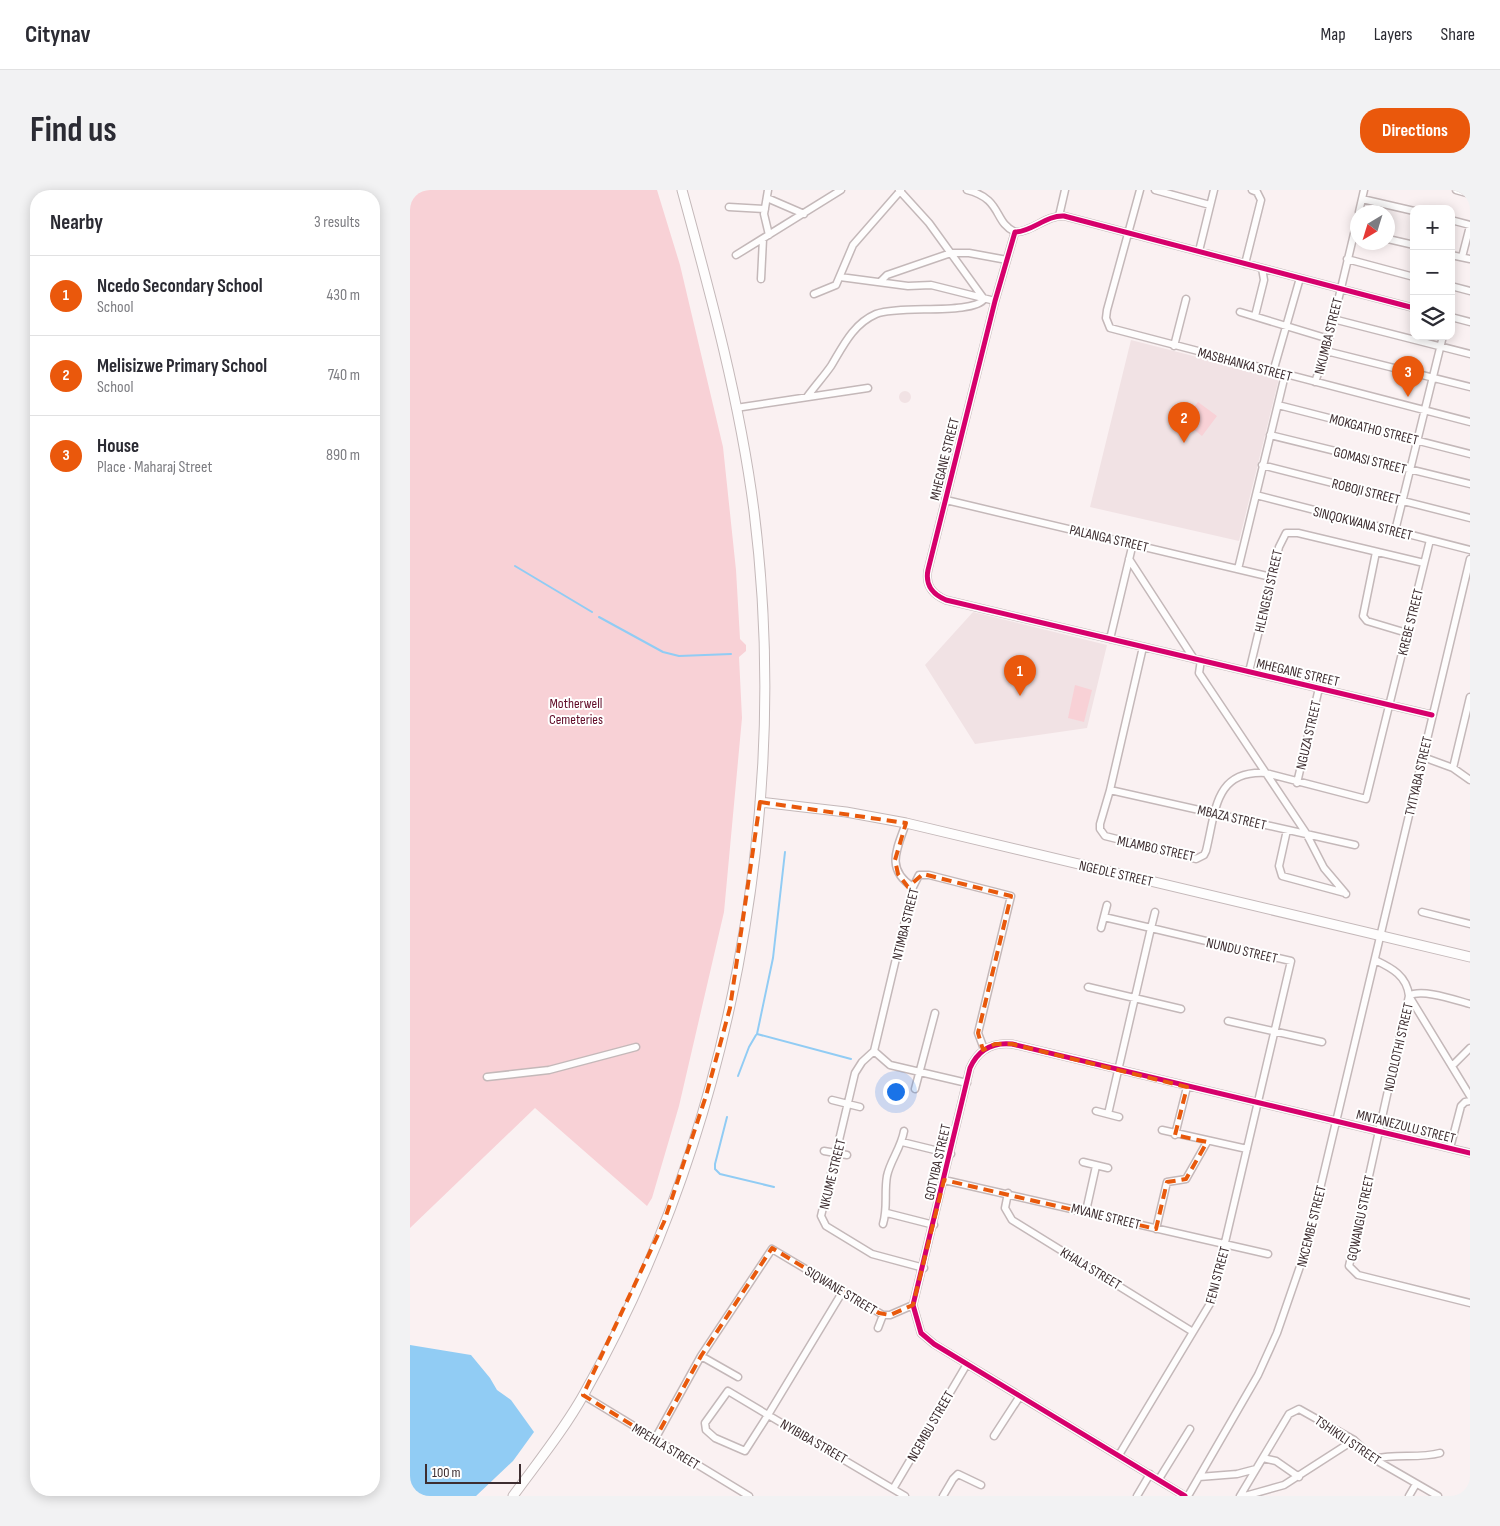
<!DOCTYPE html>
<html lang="en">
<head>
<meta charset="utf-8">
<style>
  body { margin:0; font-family:"Sofia Sans Condensed",sans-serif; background:#f2f2f3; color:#2b2b33 }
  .controls { position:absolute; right:15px; top:15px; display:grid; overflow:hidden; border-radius:10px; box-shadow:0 2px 12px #0003 }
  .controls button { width:45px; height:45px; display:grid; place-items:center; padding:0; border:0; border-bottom:1px solid #e1e1e2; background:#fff; color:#2b2b33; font:25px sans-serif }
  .compass { position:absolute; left:940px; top:15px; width:45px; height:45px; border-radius:50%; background:#fff; box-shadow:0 2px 12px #0003; rotate:218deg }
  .scale { position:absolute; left:15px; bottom:12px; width:96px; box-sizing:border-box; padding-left:5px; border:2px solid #3d2d30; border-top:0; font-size:14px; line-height:18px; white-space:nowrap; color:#3d2d30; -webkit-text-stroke:4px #fff; paint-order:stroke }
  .you { position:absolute; left:485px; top:901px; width:18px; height:18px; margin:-12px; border:4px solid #fff; border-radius:50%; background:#1a73e8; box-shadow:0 0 0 8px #1a73e833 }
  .badge { display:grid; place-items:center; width:32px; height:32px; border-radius:50%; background:#ea580c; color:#fff; font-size:16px; font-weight:700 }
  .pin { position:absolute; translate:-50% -41px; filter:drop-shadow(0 1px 2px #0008) }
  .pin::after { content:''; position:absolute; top:26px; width:18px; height:15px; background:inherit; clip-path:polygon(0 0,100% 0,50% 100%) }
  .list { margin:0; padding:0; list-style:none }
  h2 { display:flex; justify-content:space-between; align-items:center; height:65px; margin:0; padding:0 20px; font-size:21px }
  h2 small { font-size:16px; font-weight:400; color:#7c7c81 }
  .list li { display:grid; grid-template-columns:32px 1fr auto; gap:15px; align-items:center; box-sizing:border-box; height:80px; padding:0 20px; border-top:1px solid #e1e1e2 }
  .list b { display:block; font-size:19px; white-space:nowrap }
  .list p { margin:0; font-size:16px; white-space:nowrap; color:#7c7c81 }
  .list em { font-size:16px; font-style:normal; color:#7c7c81 }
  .icon { flex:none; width:28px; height:28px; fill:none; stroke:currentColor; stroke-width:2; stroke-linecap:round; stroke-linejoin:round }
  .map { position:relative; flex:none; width:1060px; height:1306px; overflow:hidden; border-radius:20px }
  header { display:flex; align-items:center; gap:30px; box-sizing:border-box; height:70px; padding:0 25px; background:#fff; border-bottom:1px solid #e1e1e2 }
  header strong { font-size:24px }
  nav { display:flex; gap:28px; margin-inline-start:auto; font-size:18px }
  .intro { display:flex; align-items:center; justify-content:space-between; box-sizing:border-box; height:120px; padding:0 30px }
  h1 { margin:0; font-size:35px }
  .button { padding:12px 22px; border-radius:20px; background:#ea580c; color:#fff; font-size:18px; font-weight:700 }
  main { display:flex; gap:30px; padding:0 30px }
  aside { flex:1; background:#fff; border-radius:20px; box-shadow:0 2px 12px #0003 }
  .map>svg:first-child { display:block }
</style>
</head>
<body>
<header>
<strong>Citynav</strong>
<nav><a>Map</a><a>Layers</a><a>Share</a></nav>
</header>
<div class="intro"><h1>Find us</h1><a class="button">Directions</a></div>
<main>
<aside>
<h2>Nearby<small>3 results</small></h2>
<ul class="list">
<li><span class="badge">1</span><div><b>Ncedo Secondary School</b><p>School</p></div><em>430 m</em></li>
<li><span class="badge">2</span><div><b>Melisizwe Primary School</b><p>School</p></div><em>740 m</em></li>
<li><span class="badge">3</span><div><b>House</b><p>Place · Maharaj Street</p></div><em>890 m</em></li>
</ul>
</aside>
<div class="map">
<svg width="1060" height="1306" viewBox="0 0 1060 1306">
  <rect width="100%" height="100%" fill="#faf1f2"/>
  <path fill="#f1e2e4" d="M721 150 869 188 829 351 680 317Z
    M489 207a6 6 0 1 1 12 0a6 6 0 1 1-12 0Z
    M563 422 697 455 677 538 565 554 515 475Z"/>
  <path fill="#f8d1d6" d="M0 0H247L270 75 313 257 326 380 330 449 336 455V461L329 467 332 528 314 722 269 916 242 1008 237 1016 125 918 0 1038Z
    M788 212 807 226 792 246 773 231Z
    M665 495 682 500 674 532 658 528Z"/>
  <path fill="#91ccf4" d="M0 1155 61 1165 80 1188 87 1200 101 1210 124 1242 103 1271 66 1306H0Z"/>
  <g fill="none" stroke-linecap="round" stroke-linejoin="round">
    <path stroke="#91ccf4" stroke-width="2" d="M105 376 182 422
      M189 427 253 462 269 466 321 464
      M375 662 363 768 347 844 441 869
      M328 886 339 857 346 845
      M317 927 305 974V979L310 984 364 997"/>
    <defs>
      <path id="street" d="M358 0 354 24 359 45
        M557 0C593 9 583 32 605 42
        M730 0 697 120 696 128 700 138 1060 232
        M745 0 800 15
        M1046 0 1060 4
        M357 8 394 24
        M952 9 1004 21
        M319 17 355 19
        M949 22 954 0
        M649 26 655 0
        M1041 30 1060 35
        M978 49 1004 55
        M789 61 804 0
        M326 65 431 0
        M1041 65 1060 69
        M1052 67 1060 36
        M937 69 1004 87
        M835 74 851 10 847 2 842 0
        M430 87 498 96 521 95 585 111
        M351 89 353 49
        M471 91 477 85 541 63H559L597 70
        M1041 96 1060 101
        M404 104 426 95 443 55 491 0
        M1004 118 654 26C636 25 622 42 605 42L585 111 518 380C515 395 522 404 536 410L1022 525
        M830 122 919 149
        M845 126 854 90 852 78
        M1041 127 1060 132
        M923 129 1060 164
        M764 156 776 109
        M916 161 1060 197
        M863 182 890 88
        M905 192 916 161 948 27
        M397 207C405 196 414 186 421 176 433 156 443 134 466 124 488 115 564 125 574 109L519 33 489 0
        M868 215 1060 264
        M326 218 458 198
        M860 245 1060 294
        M852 275 1060 328
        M846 305 1060 360
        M536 310 861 387
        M985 341 1033 146
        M966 362 953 426 957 431 997 443
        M719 369 784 469
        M828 379 875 185
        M700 449 723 353
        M733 457 700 600 690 634V639L695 646 786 669 794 665 796 661C806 621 804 580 856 583L956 609 1020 350
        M791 470 789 483 896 643 914 678 936 704
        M839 482 869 357 876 343H888L1014 373
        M1013 567 1043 578 1060 590
        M1043 578 1060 507
        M887 593 909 498
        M700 600 945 655
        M496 633C487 659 475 679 503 697
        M877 640 869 676 872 686 935 703
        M1012 722 1060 734
        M694 727 741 738 745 722
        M691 738 697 715
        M965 770C982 778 997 786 999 806L1060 906
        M678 797 771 819
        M1060 814C1045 810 1011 798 999 806L939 1076 948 1085 1060 1113
        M818 831 912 852
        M464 861 480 875 557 893
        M1042 876 1060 858
        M77 887 139 880 226 857
        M505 899 525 823
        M422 910 450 917
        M686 921 709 927
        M698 924 741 738 881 771 801 1112 709 1265
        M752 940 837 959
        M765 945 777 897
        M492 952 541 964
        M1040 958 1051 916 1055 912 1060 911
        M414 961 437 965
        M673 972 698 978
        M534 990 858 1064
        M598 1003 595 1018 602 1030 783 1142
        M676 1021 686 976
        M477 1023 524 1035
        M473 1034C478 1017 474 1003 477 986 480 971 491 958 494 941
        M746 1039 757 992 776 989 797 952
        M514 1078 462 1064 416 1036 411 1026 445 883 452 872 464 861 503 697 509 685H519L601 706 568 843 574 859
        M433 1101 358 1225 495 1306
        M468 1138 473 1125
        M291 1166 328 1187
        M318 1201 358 1225 335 1261 305 1248 296 1240 295 1233Z
        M173 1205 339 1306
        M584 1246 610 1206
        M245 1249 291 1166 362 1059 473 1125H480L503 1115
        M853 1268 866 1271 889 1287
        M964 1269C986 1263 1008 1269 1030 1263
        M789 1287 827 1284 846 1279
        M749 1289 780 1239
        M483 1299 557 1174
        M533 1306 543 1289 548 1284 571 1295
        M727 1306 740 1284
        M775 1306 524 1154 511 1143 503 1115 560 878C568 860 582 852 602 854L1060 963
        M778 1306 848 1185 867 1143 895 1062 1060 369
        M830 1306 879 1224 889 1219 944 1250 964 1269 1028 1306
        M835 1306 874 1295 944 1250
        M999 1306 1006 1294"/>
      <path id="secondary" d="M350 612 436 622 496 633 1060 767
        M103 1306C127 1273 154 1240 174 1204 321 944 381 618 344 321 330 212 301 106 272 0"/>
    </defs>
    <use href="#street" stroke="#c4b8b9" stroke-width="9"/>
    <use href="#secondary" stroke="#c4b8b9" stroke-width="11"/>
    <use href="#street" stroke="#fefdfd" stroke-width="6"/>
    <use href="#secondary" stroke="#fefdfd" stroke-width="9"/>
    <defs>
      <path id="cycleway" d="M1004 118 654 26C636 25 622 42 605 42L585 111 518 380C515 395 522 404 536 410L1022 525
        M775 1306 524 1154 511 1143 503 1115 560 878C568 860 582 852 602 854L1060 963"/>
    </defs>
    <use href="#cycleway" stroke="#fff" stroke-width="8"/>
    <use href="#cycleway" stroke="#d6006c" stroke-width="5"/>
  </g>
  <path fill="none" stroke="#e8590c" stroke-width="4" stroke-dasharray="10 6" stroke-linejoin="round" d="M350 612 496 633 485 670 488 684 498 697 513 684 601 706 568 843 573 860 585 854H602L777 897 765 945 797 952 776 989 757 992 746 1039 534 990 503 1115 480 1125 469 1123 362 1058 291 1166 245 1249 173 1205 254 1032 296 906 320 818Z"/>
  <g text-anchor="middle" stroke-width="4" stroke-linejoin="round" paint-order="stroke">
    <g font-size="14" fill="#3d2d30" stroke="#fff">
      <text transform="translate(918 146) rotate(-76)" y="5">NKUMBA STREET</text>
      <text transform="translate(835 174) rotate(15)" y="5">MASBHANKA STREET</text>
      <text transform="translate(964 239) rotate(14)" y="5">MOKGATHO STREET</text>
      <text transform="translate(534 269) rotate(-76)" y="5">MHEGANE STREET</text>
      <text transform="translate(960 270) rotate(14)" y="5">GOMASI STREET</text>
      <text transform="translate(956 301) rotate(14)" y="5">ROBOJI STREET</text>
      <text transform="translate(953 333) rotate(14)" y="5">SINQOKWANA STREET</text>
      <text transform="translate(699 348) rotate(13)" y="5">PALANGA STREET</text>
      <text transform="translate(858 401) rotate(-77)" y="5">HLENGESI STREET</text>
      <text transform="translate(1000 432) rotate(-76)" y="5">KREBE STREET</text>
      <text transform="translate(888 482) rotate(13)" y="5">MHEGANE STREET</text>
      <text transform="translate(898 545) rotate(-77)" y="5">NGUZA STREET</text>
      <text transform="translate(1008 586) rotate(-77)" y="5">TYITYABA STREET</text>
      <text transform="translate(822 627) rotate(13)" y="5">MBAZA STREET</text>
      <text transform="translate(746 658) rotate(12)" y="5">MLAMBO STREET</text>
      <text transform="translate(706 683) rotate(13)" y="5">NGEDLE STREET</text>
      <text transform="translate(495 734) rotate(-76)" y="5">NTIMBA STREET</text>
      <text transform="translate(832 760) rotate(13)" y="5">NUNDU STREET</text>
      <text transform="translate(988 857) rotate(-77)" y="5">NDLOLOTHI STREET</text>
      <text transform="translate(996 936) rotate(14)" y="5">MNTANEZULU STREET</text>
      <text transform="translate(527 972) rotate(-77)" y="5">GOTYIBA STREET</text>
      <text transform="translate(422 984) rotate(-76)" y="5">NKUME STREET</text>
      <text transform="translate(696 1026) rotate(14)" y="5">MVANE STREET</text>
      <text transform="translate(950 1028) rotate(-78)" y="5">GQWANGU STREET</text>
      <text transform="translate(901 1036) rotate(-76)" y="5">NKCEMBE STREET</text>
      <text transform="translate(681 1078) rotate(31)" y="5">KHALA STREET</text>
      <text transform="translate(807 1085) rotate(-75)" y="5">FENI STREET</text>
      <text transform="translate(431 1100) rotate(31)" y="5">SIQWANE STREET</text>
      <text transform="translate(520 1236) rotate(-60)" y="5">NCEMBU STREET</text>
      <text transform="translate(938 1250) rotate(34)" y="5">TSHIKILI STREET</text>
      <text transform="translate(404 1251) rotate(30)" y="5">NYIBIBA STREET</text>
      <text transform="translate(256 1256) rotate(31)" y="5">MPEHLA STREET</text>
    </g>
    <g font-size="14" fill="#610c28" stroke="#fff">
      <text x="166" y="518">Motherwell<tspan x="166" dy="16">Cemeteries</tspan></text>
    </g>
  </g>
</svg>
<div class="controls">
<button>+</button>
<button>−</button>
<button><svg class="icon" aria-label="layers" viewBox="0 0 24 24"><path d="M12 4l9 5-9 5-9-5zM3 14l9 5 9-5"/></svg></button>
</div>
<svg class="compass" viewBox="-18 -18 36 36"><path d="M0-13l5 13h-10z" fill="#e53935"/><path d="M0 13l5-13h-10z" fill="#7c7c81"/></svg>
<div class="scale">100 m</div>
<div class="you"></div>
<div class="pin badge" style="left:610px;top:506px">1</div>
<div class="pin badge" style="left:774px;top:253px">2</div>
<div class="pin badge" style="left:998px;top:207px">3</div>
</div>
</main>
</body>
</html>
